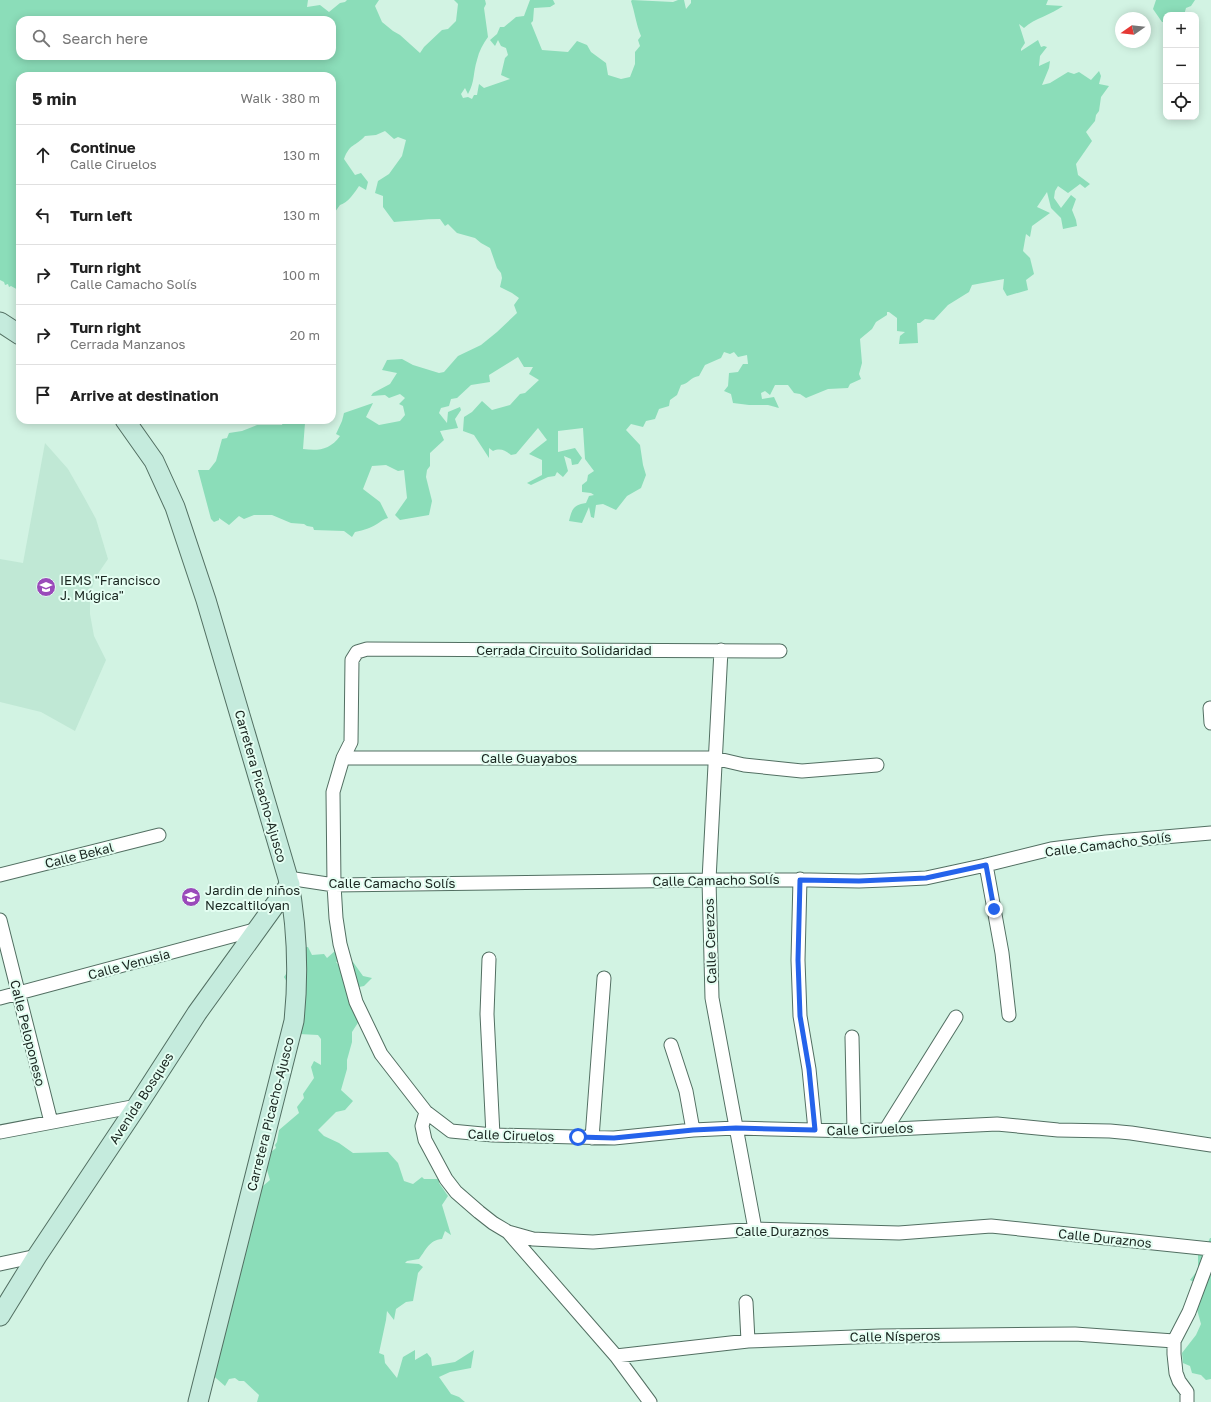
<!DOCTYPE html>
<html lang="en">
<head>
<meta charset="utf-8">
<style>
  body { margin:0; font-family:"Golos Text",sans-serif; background:#f2f2f2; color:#222 }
  .controls { position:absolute; right:12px; top:12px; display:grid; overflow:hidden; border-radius:8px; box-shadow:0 2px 10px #0003 }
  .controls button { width:36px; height:36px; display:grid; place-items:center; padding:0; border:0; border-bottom:1px solid #e0e0e0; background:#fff; color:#222; font:20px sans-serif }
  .compass { position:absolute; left:1115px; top:12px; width:36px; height:36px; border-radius:50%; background:#fff; box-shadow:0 2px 10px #0003; rotate:256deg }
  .stop { position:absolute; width:12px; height:12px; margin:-9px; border:3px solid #2563eb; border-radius:50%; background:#fff }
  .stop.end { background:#2563eb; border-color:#fff; box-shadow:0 1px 4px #0008 }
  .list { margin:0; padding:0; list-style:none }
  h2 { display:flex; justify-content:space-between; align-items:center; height:52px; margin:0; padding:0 16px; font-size:17px }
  h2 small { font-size:13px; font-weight:400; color:#767676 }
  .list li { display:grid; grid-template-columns:26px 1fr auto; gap:12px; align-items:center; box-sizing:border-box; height:60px; padding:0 16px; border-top:1px solid #e0e0e0 }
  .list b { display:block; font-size:15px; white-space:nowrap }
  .list p { margin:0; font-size:13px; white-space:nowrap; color:#767676 }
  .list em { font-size:13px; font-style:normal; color:#767676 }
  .icon { flex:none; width:22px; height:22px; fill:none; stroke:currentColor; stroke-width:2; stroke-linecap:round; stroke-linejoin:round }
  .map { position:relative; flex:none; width:1211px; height:1402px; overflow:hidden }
  .search { position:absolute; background:#fff; box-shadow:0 2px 10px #0003; left:16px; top:16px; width:320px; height:44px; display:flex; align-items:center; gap:10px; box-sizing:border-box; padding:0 14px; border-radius:12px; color:#767676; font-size:15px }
  .panel { position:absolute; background:#fff; box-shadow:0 2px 10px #0003; left:16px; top:72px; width:320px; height:352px; border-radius:12px }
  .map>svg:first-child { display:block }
</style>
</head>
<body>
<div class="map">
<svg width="1211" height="1402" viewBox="0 0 1211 1402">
  <rect width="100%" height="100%" fill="#d2f3e3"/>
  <path fill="#c0e8d5" d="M45 443 68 469 84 497 96 519 108 559 95 578 90 596V614L94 636 106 660 75 731 41 712 0 702V559L23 563Z"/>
  <path fill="#8bddb9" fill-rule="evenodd" d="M0 0H308L307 7 320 5 329 12 340 3 345 2 347 0H379L375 6 382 22 393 31 400 35 420 53 424 47 442 30 448 29 456 21 458 4 454 0H485L486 4 484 8 488 37C483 44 479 51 477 60 473 72 475 82 468 94L465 88 461 94 463 98 468 97 472 99 474 95H477L479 84 484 88 510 79 501 75 505 58 508 55 506 48 501 46 498 40 495 46 490 40 497 34 500 27H504L516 17 524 16 530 0H553L555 4 550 7 534 8 533 21 531 23 542 50 568 52 577 41 587 45 591 52 606 63 608 75 621 79 630 77 635 64V52L640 46 638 40 641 36C636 24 635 13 631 1L632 0 673 2 678 0H684L686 9 691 3V0H1048L1046 5 1063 6C1051 15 1035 18 1024 28L1019 24 1025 43 1021 49V51L1038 40 1041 47 1044 46 1047 47 1040 56 1039 66 1050 61 1049 68 1042 85 1050 83 1068 72 1074 74 1079 72 1091 80 1099 71 1101 76 1099 84 1109 86 1101 97 1099 111 1096 115 1095 121 1086 132 1092 141 1076 164 1078 175 1090 184 1085 188 1080 184 1068 193 1058 186 1055 191 1054 198 1061 208 1071 195 1076 199 1072 210 1076 220 1077 226 1063 229 1061 218 1051 208 1047 192 1037 207 1050 213 1032 226 1030 237 1026 234 1023 251 1030 258 1034 274 1026 280 1028 290 1007 296 1003 289 1004 279 972 285 969 292 948 305 934 320 925 319 920 323H917L918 343 899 344 900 336 905 332 897 331V318L889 312H887V315L876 322 872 329 860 339 862 363 859 374 861 379 850 384 848 388 828 389 806 398 800 394 794 393 788 385H775L770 395 765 391 761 393 762 399 774 397 779 408 768 405H749L733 403 731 394 724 391 728 386 729 373 738 372 743 364H748L747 355 738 357 734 352 730 354 724 352 721 358 705 365 699 376C690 377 689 384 681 385L677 395 670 400 669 406 659 409 655 419 646 421 643 427 631 424 626 430 640 445 643 465 646 475 641 488 627 496 616 510 603 504 596 505 594 518 591 517 589 507 582 523 569 521C572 509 573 505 586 503L589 496 594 495 591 493 582 492V485L587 481 588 475 594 471 585 459 583 428 558 431V452L575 448 582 458 578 464 572 465 571 459 564 456 568 471 563 477 557 472 555 476 548 477 531 485 527 483 542 475V460L529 454 547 440 538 428 516 454 511 455C505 450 500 448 493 451L489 448V458L474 435 463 431 464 417 472 412 482 401 492 410 510 405 520 394 525 393 539 380 529 374 533 367H524L518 357 489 375 490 382 471 385 457 398 451 399 449 406 441 408 439 413 447 423 448 412 460 407 461 410 455 419 458 428 440 431 444 440 430 453V466L427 470 426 477 432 501 429 515 400 520 395 515 407 498 404 470 398 471 386 465 372 466 363 489 380 502 388 518C384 519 383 520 380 522 372 528 364 530 355 532L352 537 344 531 314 530 313 527 307 526 304 524 291 523 272 515H254L244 519 239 516 229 525 219 518V520L214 522 211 519 198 470H209L216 461 222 439 227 438 229 433 242 431 257 425H282L284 420H290L292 423 300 420H310L305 423 303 449C318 451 330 450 340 436L336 434 342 421 344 413 373 403 366 417 379 425 400 421 405 415 403 406 399 404 405 398 400 394 389 398 385 395 371 396 373 393 390 384 397 373 382 370 387 360 402 359 413 365 439 373 444 372 458 356 481 345 497 332 517 313 514 305 519 298 512 293 500 287 502 278 501 273 497 268 490 248 481 243 475 238 457 233 448 224 445 226 440 219C424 219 410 221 394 222L383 207V196L375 193 378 181 389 174 402 156 406 140 398 137 394 139 385 131 376 135 365 136C355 147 350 143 344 159L355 175 361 173 368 182 366 190 359 186C355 192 348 203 340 205L332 216V76H20V291L11 286 9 287 8 284 5 285 4 282 0 280ZM20 20H332V56H20Z
    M1156 0H1195L1191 6 1186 8 1184 15H1166V22H1162L1153 9Z
    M308 947 312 955 324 954 327 958 335 951 339 961 336 962 339 966 346 965 352 971 353 962 363 976 372 978 364 986 359 987 361 1018 352 1032V1042L347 1060V1069L341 1090 353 1101 345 1110 336 1112 318 1130 324 1136 339 1143 353 1153 388 1152 398 1163 404 1181 413 1184 422 1177 424 1179H439V1183L448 1196 442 1205 451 1235 445 1231 442 1239C429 1240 426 1250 419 1259L407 1261 405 1263 419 1264 423 1267 418 1273 413 1301 406 1302 396 1309 394 1320 387 1311 386 1320 379 1353 384 1355 385 1363 397 1378 403 1357 415 1350V1360L427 1353 431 1358 432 1366 455 1362 474 1350 471 1368 450 1372 439 1377 451 1394 459 1397 465 1402H257L259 1395 244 1381H239L235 1378 229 1379 225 1386 209 1372 253 1223 257 1191 270 1180 264 1160 270 1158 271 1152 276 1148 275 1145 277 1142 279 1130 299 1113 297 1107 304 1098 303 1094 314 1078 311 1067 314 1061 321 1065V1039L318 1035 299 1034 288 984 284 977 286 974V972L291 970 296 948Z
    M1210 1238H1211V1379L1206 1380 1201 1375 1192 1373 1190 1366 1183 1363 1182 1353 1196 1335 1201 1324 1196 1306V1283L1190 1280 1198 1270V1251L1207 1245Z"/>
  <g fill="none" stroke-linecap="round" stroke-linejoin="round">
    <defs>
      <path id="street" d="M721 650 709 880 712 998 755 1229
        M780 651 367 649 357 652 352 660 351 742 343 758 333 792 334 885 336 918 340 944 356 1002 381 1054 426 1112 451 1131 493 1135 614 1138 693 1130 736 1128 854 1131 997 1124 1058 1130 1110 1131 1131 1133 1211 1145
        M1210 708 1211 723
        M343 758H714L744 765 802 771 877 765
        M986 865 1002 953 1009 1015
        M0 875 159 835
        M288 878 334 885 709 880H810L859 881 885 880 926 878 986 865 1051 849 1106 842 1211 833
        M800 879 798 960 800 1016 809 1069 815 1130
        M0 920 51 1122
        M489 959 487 1014 493 1135
        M0 998 258 929
        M852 1037 854 1131
        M671 1045 686 1091 693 1130
        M426 1112 422 1126 425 1140 446 1179 456 1192 479 1212 493 1223 508 1232 533 1239 593 1242 755 1229 899 1233 991 1226 1211 1249
        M886 1129 956 1017
        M0 1132 137 1106
        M592 1138 604 978
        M508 1232 616 1356 650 1402
        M0 1264 37 1256
        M746 1302 748 1341
        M616 1356 748 1341 880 1336 1075 1334 1174 1341
        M1187 1402V1392L1179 1381 1176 1373 1174 1354V1341L1189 1312 1211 1253"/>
      <path id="secondary" d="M0 322 20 335
        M125 420 154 461 175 507 206 600 288 878C297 925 299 973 294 1021L198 1402
        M0 1316 37 1256 137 1106 197 1013 290 884"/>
    </defs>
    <use href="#street" stroke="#526f62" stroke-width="15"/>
    <use href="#secondary" stroke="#526f62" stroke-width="21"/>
    <use href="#street" stroke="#fff" stroke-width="13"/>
    <use href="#secondary" stroke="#c5ebdd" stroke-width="19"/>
  </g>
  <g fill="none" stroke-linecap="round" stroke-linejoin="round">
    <path stroke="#2563eb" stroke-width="5" d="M578 1137 614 1138 693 1130 736 1128 815 1130 809 1069 800 1016 798 960 800 880 859 881 926 878 986 865 994 909"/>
  </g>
  <defs>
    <symbol id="school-disc" viewBox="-11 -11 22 22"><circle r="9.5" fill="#9a4aba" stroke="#e4fef2"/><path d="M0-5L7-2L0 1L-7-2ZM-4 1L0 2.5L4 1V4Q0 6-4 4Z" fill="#fff"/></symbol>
  </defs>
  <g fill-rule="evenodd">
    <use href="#school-disc" x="35" y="576" width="22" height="22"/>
    <use href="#school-disc" x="180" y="886" width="22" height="22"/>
  </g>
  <g text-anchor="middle" stroke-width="4" stroke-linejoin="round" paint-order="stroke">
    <g font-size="13" fill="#1a2620" stroke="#e4fef2" text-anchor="start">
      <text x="60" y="585">IEMS "Francisco<tspan x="60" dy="15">J. Múgica"</tspan></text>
      <text x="205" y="895">Jardin de niños<tspan x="205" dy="15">Nezcaltiloyan</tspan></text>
    </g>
    <g font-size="13" fill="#1a2620" stroke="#e4fef2">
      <text x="564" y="655">Cerrada Circuito Solidaridad</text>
      <text x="529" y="763">Calle Guayabos</text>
      <text transform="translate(261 786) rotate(74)" y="5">Carretera Picacho-Ajusco</text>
      <text transform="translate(1108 844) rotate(-7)" y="5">Calle Camacho Solís</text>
      <text transform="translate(79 855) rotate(-14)" y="5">Calle Bekal</text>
      <text transform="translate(716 880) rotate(-1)" y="5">Calle Camacho Solís</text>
      <text x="392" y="888">Calle Camacho Solís</text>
      <text transform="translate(710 941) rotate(-92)" y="5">Calle Cerezos</text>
      <text transform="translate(129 964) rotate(-15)" y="5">Calle Venusia</text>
      <text transform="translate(28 1033) rotate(76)" y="5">Calle Peloponeso</text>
      <text transform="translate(141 1098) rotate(-57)" y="5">Avenida Bosques</text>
      <text transform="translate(270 1114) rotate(-76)" y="5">Carretera Picacho-Ajusco</text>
      <text transform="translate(870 1129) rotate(-2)" y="5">Calle Ciruelos</text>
      <text transform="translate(511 1135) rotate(2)" y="5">Calle Ciruelos</text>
      <text x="782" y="1236">Calle Duraznos</text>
      <text transform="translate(1105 1238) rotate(6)" y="5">Calle Duraznos</text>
      <text transform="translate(895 1336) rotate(-1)" y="5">Calle Nísperos</text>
    </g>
  </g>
</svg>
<div class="controls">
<button>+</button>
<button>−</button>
<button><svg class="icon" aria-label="locate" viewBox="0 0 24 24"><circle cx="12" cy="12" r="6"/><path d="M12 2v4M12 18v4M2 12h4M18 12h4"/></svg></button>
</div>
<svg class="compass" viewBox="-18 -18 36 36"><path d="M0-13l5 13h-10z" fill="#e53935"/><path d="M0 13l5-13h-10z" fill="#767676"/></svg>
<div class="stop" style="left:578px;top:1137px"></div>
<div class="stop end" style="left:994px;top:909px"></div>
<div class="search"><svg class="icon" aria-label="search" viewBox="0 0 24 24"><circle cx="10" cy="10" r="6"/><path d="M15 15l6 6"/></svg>Search here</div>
<section class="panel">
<h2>5 min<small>Walk · 380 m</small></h2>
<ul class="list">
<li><svg class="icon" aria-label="ahead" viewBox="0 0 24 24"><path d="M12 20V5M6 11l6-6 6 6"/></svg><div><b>Continue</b><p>Calle Ciruelos</p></div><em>130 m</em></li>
<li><svg class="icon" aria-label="left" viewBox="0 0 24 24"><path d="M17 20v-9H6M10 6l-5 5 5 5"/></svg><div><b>Turn left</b></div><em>130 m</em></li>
<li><svg class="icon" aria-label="right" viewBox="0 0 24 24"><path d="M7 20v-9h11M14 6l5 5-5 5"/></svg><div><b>Turn right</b><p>Calle Camacho Solís</p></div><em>100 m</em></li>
<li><svg class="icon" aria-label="right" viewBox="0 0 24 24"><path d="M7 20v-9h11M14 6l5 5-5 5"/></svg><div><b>Turn right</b><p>Cerrada Manzanos</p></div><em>20 m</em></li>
<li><svg class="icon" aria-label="arrive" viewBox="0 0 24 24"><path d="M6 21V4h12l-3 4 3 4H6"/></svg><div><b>Arrive at destination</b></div></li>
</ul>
</section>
</div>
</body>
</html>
